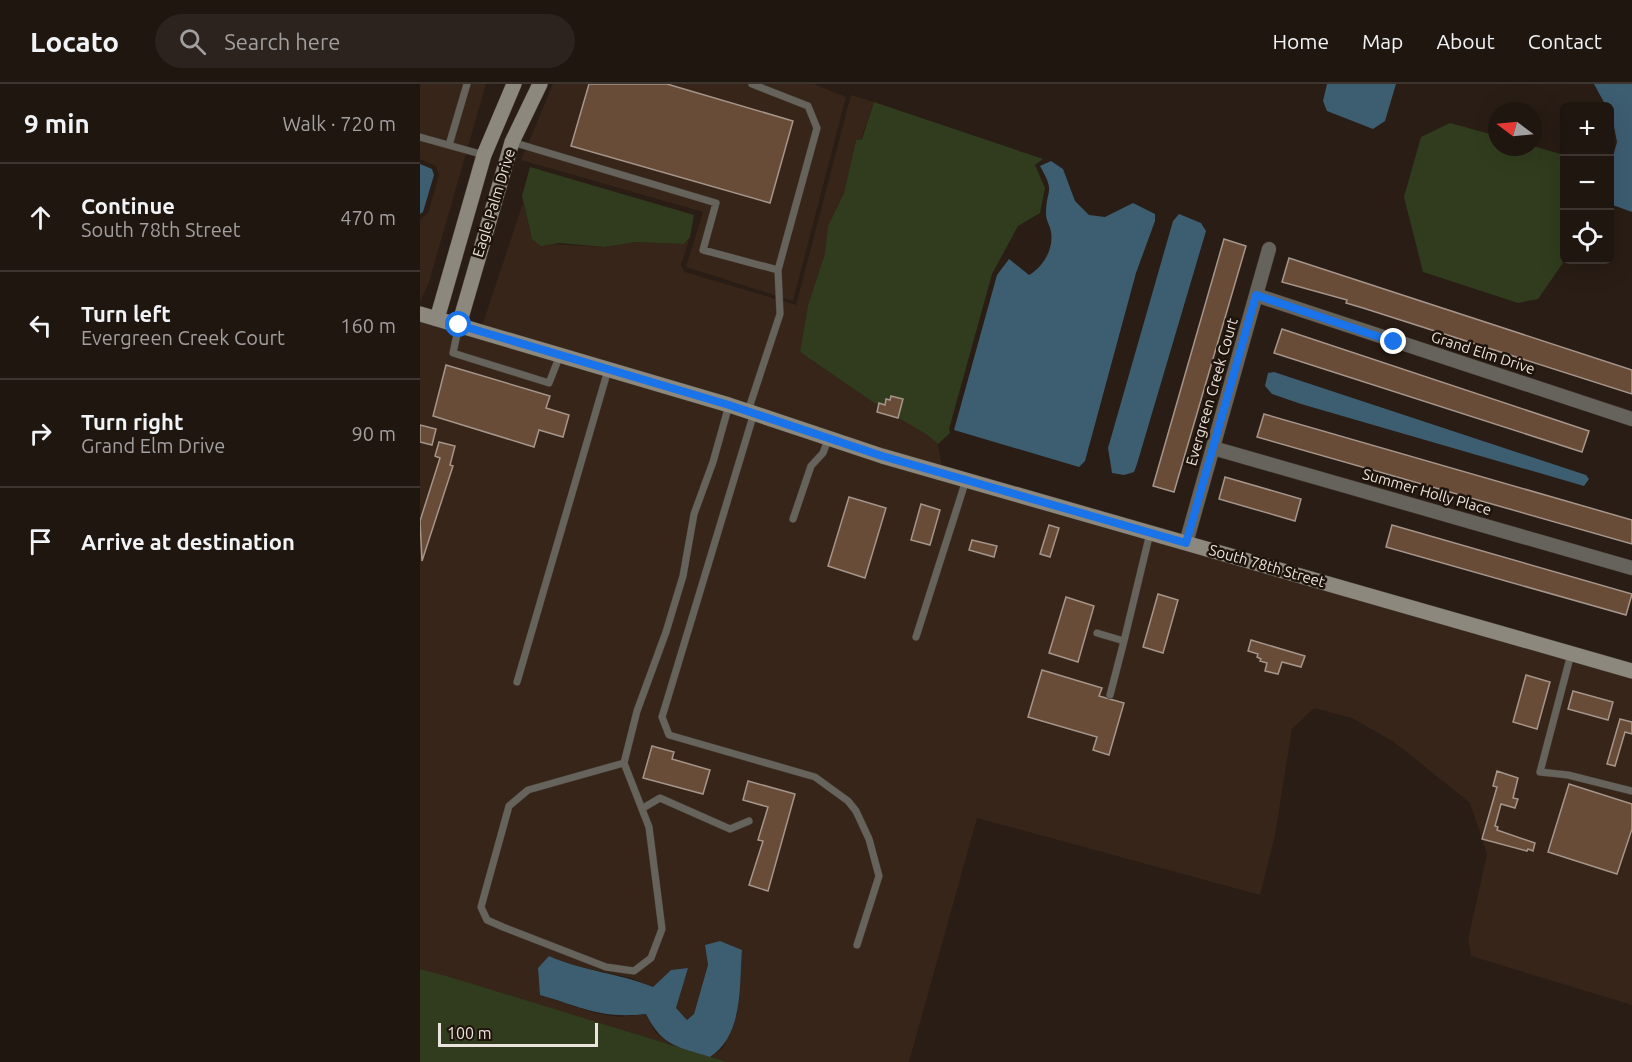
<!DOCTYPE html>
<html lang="en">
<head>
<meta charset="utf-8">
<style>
  body { margin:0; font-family:Ubuntu,sans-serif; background:#2c231e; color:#f1f3f6 }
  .controls { position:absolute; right:18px; top:18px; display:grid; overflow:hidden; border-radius:9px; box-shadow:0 6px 24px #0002 }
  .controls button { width:54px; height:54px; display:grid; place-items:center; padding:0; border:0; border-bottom:2px solid #3c3530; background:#1f1610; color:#f1f3f6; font:30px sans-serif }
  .compass { position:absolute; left:1068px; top:18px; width:54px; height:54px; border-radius:50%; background:#1f1610; box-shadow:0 6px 24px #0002; rotate:286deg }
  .scale { position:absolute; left:18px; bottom:15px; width:160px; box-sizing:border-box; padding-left:6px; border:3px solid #ebe3dd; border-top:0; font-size:16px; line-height:21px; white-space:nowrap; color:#ebe3dd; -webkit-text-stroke:4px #1f140c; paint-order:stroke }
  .stop { position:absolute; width:18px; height:18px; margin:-14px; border:4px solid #1a73e8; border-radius:50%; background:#fff }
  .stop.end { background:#1a73e8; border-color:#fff; box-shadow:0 2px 6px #0008 }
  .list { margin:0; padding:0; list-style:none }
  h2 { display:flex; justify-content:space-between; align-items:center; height:78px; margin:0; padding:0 24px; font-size:26px }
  h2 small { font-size:20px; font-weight:400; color:#a19f9f }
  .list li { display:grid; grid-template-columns:39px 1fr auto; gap:18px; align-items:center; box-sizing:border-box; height:108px; padding:0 24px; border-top:2px solid #3c3530 }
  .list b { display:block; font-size:22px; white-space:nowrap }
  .list p { margin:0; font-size:20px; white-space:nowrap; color:#a19f9f }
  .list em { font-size:20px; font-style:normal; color:#a19f9f }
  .icon { flex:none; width:33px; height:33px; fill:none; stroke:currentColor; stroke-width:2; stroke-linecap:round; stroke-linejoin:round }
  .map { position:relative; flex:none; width:1212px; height:978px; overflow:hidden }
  header { display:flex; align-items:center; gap:36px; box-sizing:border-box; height:84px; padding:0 30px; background:#1f1610; border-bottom:2px solid #3c3530 }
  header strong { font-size:28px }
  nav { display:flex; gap:33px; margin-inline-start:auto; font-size:21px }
  .search { width:420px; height:54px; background:#2c231e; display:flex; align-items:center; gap:15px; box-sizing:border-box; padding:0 21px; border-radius:33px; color:#a19f9f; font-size:22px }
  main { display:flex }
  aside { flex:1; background:#1f1610 }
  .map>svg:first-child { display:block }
</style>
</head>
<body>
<header>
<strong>Locato</strong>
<div class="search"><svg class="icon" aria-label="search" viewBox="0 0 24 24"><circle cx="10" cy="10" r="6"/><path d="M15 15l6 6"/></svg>Search here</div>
<nav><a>Home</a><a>Map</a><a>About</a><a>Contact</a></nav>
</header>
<main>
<aside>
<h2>9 min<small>Walk · 720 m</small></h2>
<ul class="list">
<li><svg class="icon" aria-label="ahead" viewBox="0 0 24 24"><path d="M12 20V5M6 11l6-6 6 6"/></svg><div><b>Continue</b><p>South 78th Street</p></div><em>470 m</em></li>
<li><svg class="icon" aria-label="left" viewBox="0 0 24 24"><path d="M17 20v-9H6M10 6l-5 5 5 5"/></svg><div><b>Turn left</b><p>Evergreen Creek Court</p></div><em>160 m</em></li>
<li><svg class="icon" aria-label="right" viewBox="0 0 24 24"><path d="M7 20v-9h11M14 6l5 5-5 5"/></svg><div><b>Turn right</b><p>Grand Elm Drive</p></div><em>90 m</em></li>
<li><svg class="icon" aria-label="arrive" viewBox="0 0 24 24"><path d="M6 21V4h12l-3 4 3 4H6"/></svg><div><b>Arrive at destination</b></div></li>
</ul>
</aside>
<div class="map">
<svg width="1212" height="978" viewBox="0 0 1212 978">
  <rect width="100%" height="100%" fill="#291d15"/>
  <path fill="#362518" d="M0 0H66L9 198 0 218V136L8 129 19 91 16 82 0 75Z
    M133 0H394L426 13 373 217 266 183 283 128 101 76Z
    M431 11 454 18 441 55 436 56 424 109 408 142 405 169 388 221 380 268 463 325 506 350 518 360 522 383 62 242 103 119 112 154 128 160 185 163 216 158 264 160 270 153 261 181 265 188 376 221Z
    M0 236 1212 593V921L1051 872 1048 856 1067 770 1050 719 974 658 932 634 894 624 872 645 855 751 840 811 557 734 489 978H307L290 973 303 964 317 930 320 891 285 861 288 881 274 930 267 936 256 924 267 884 251 886 233 903 211 894 146 880 129 872 120 911 175 929 199 933 226 930 235 948 251 961 0 885Z"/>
  <path fill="#313c1e" d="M454 18 623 75 615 81 625 104 620 129 598 142 572 190 529 345 530 349 518 360 506 350 463 325 380 268 388 221 405 169 408 142 424 109 436 56 442 55Z
    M1030 39 1077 52V63L1113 62 1144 71 1145 176 1118 215 1098 219 1003 188 984 113 1001 53Z
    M110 83 274 131 270 153 264 160 216 158 185 163 139 159 121 162 112 155 102 112Z
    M0 885 33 894 307 978H0Z"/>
  <path fill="#3d5d71" d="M907 0H976L965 37 953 45 907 27 903 17Z
    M1174 0H1212V128L1190 120V83L1197 58 1190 22H1186Z
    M631 77 643 85 655 117 669 131 685 133 713 119 735 130V137L716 189 665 377 659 383 534 346 577 191 589 175 609 191C623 183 634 165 631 148 630 141 626 137 626 130 626 104 636 110 620 82Z
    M0 80 12 85 14 91 3 128 0 130Z
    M759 130 781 139 786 147 717 380 714 388 704 391 692 389 688 364 753 137Z
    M854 288 1166 391 1169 395 1164 402 881 320 852 310 845 302 848 289Z
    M300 857 322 866C319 902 324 950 290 973 256 962 243 963 226 930 180 935 162 923 120 911L118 884 129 872C162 887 199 889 233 903L251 886 268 884 256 924 267 936 274 930 288 881 285 861Z"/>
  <path fill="#694c38" stroke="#a5958b" stroke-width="1.5" d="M169 0H247L373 37 350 119 151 62Z
    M804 155 826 162 754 408 733 402Z
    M869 174 1212 286V310L943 224 926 219 927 216 862 198Z
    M862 245 1169 347 1162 368 854 269Z
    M26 281 130 312 126 324 149 331 143 353 119 346 114 363 13 332Z
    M471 312 483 315 478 334 457 328 459 319 465 321 466 315 470 316Z
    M844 330 1212 436V460L837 353Z
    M0 341 16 345 12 361 0 358Z
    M19 358 35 362 30 381 33 382 2 477 0 437 20 374 15 372Z
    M805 393 881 415 875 437 799 415Z
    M429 413 466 424 445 494 408 482Z
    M501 420 520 426 510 461 491 456Z
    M629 441 639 444 630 473 620 470Z
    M972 441 1212 510 1206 531 966 463Z
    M552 456 577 462 574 473 549 466Z
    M738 510 758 516 743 569 723 563Z
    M646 513 674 522 658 578 629 569Z
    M831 556 885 572 881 583 862 578 858 590 845 587 847 579 840 577 841 575 837 573 838 570 828 567Z
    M622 586 682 604 679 612 704 619 689 671 673 666 677 653 608 633Z
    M1106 591 1130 598 1117 645 1093 638Z
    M1153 607 1193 618 1188 636 1148 625Z
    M1200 635 1212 638V650L1205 648 1195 682 1187 680Z
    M232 662 254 668 252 675 290 686 283 710 223 694Z
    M1077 687 1098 694 1093 714 1098 715 1095 724 1081 720 1075 742 1078 743 1077 746 1115 759 1113 767 1108 765 1107 767 1062 755 1077 703 1073 702Z
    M328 697 375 710 348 807 329 801 343 757 338 756 348 723 323 716Z
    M1149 700 1212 720V745L1197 790 1128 768Z"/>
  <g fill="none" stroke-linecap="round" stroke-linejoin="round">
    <defs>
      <path id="lane" d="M0 53 64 71
        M92 58 296 119 283 166 358 186
        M29 61 47 0
        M39 241 33 269 129 299 140 271
        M328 327 360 230 358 186 397 44 388 22 332 0
        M334 329 242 633 249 651 395 693 428 717 436 727 449 755 459 792 437 861
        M373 435 391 382 403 369 409 353
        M677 549 704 557 730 449
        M496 553 546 396
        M1151 570 1120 688 1148 691 1212 707
        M97 598 188 286
        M690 611 704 557
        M204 679 229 743 242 845 231 874 214 887 186 883 83 843 67 836 61 823 89 722 108 706 204 679 217 627 246 548 263 492 274 430 293 378 309 321
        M223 724 240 714 310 745 329 737"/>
      <path id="street" d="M836 211 1212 335
        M793 364 1212 484
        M766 459 849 165"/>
      <path id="secondary" d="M0 230 309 321 462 372 1212 587
        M17 235 64 71 94 0
        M39 241 92 58 120 0"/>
    </defs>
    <use href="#lane" stroke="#443931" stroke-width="8"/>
    <use href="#street" stroke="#443931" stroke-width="15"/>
    <use href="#secondary" stroke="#443931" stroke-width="16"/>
    <use href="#lane" stroke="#65635c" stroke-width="7"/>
    <use href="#street" stroke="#65635c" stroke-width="14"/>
    <use href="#secondary" stroke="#8c887e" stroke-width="15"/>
  </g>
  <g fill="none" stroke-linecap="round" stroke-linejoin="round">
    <path stroke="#1a73e8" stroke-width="8" d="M39 241 309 321 462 372 766 459 836 211 974 258"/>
  </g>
  <g text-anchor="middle" stroke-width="5" stroke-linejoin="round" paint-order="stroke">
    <g font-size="15" fill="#ebe3dd" stroke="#1f140c">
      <text transform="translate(74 119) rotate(-73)" y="5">Eagle Palm Drive</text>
      <text transform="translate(1063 269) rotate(18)" y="5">Grand Elm Drive</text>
      <text transform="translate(792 308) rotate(-74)" y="5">Evergreen Creek Court</text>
      <text transform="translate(1007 408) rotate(16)" y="5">Summer Holly Place</text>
      <text transform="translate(847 482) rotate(16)" y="5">South 78th Street</text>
    </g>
  </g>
</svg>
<div class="controls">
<button>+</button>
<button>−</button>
<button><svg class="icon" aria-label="locate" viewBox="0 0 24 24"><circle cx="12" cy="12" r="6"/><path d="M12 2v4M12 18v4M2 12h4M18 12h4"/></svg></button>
</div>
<svg class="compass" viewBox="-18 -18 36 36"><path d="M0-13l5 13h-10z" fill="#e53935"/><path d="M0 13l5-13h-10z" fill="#a19f9f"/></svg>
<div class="scale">100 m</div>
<div class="stop" style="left:39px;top:241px"></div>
<div class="stop end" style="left:974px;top:258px"></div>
</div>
</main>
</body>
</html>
